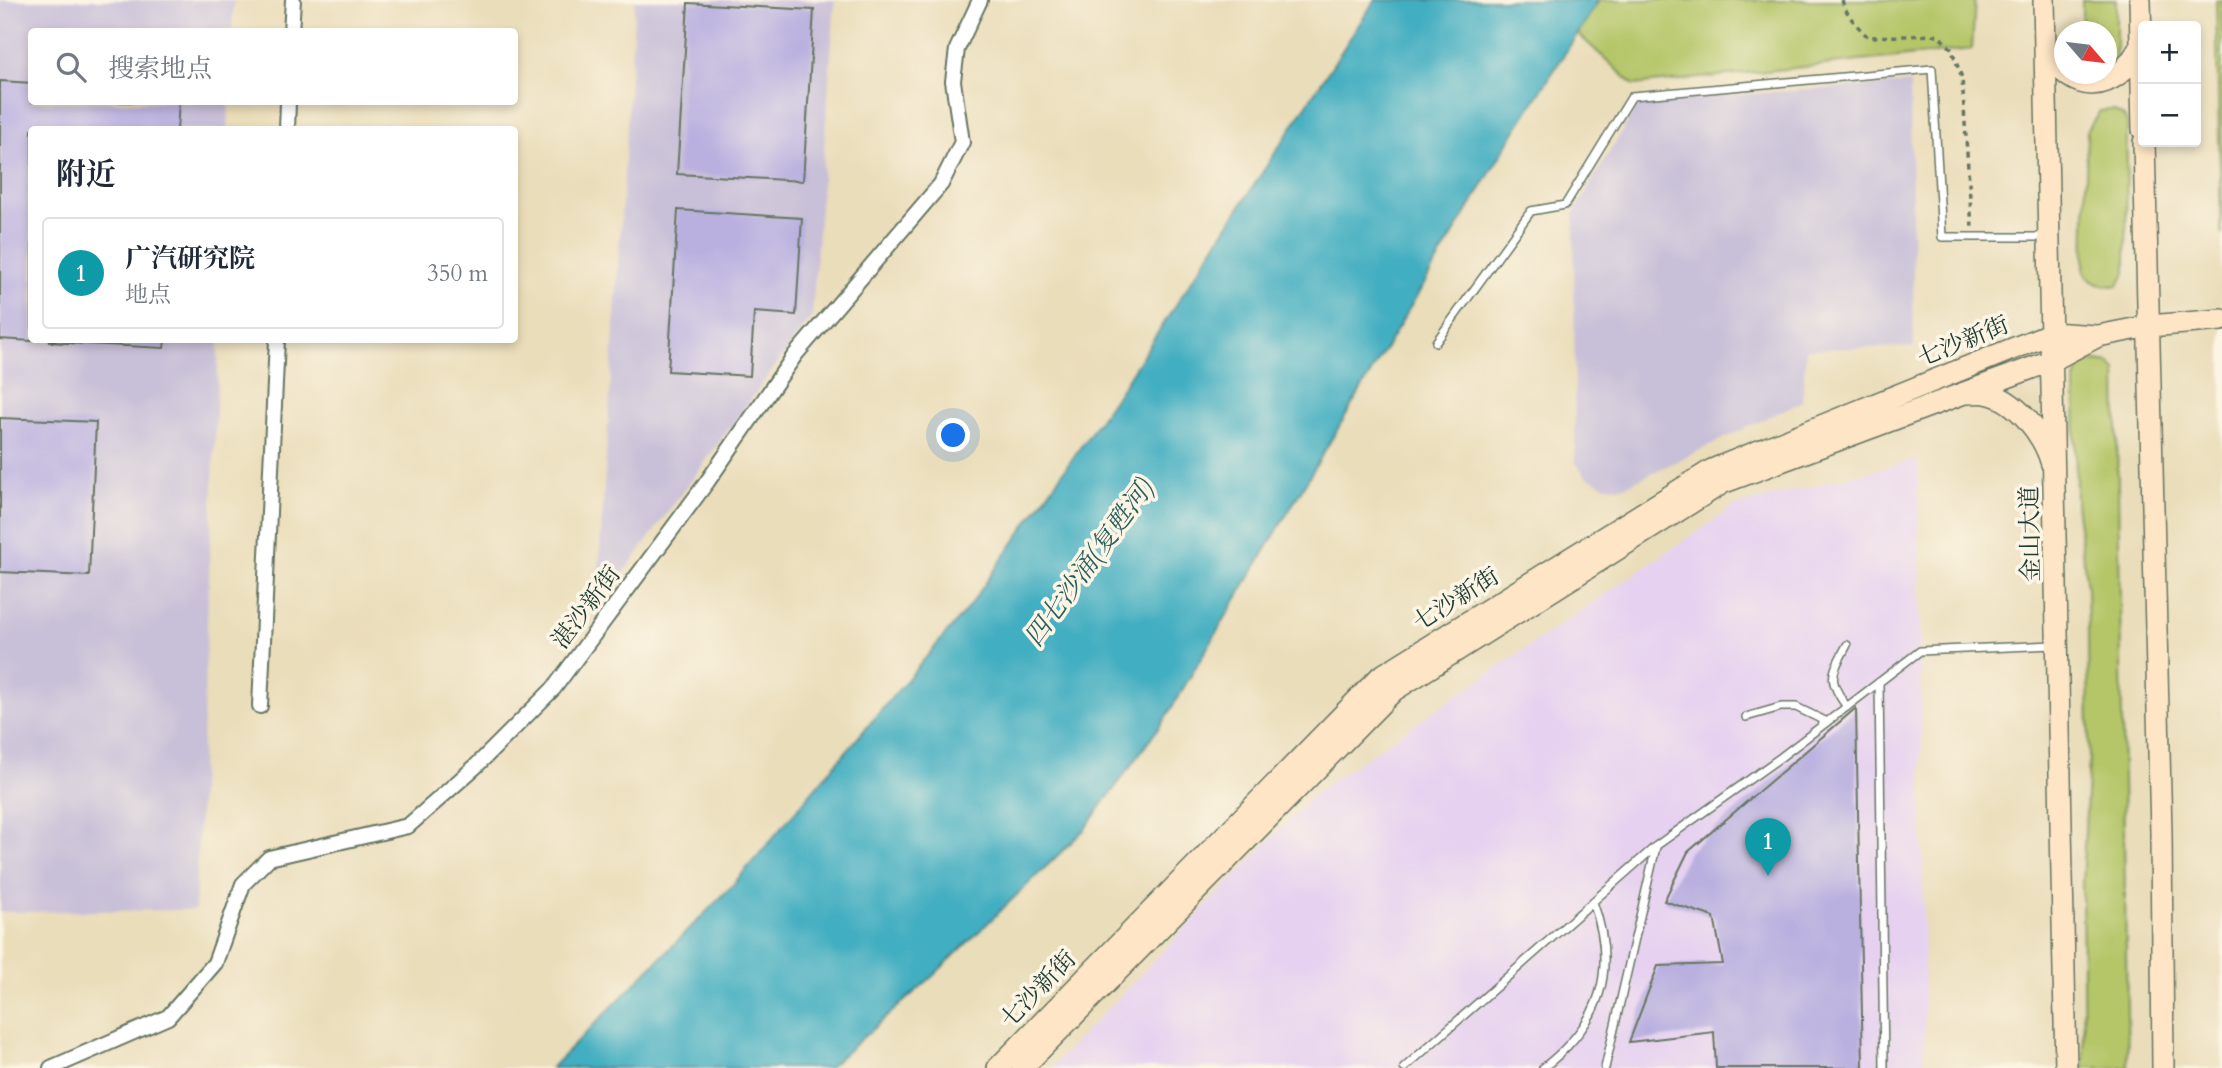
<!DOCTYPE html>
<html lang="zh">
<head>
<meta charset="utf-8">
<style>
  body { margin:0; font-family:Cardo,"Noto Serif SC",serif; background:#f2f2f3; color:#1f2937 }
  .controls { position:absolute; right:21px; top:21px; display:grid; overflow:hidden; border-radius:7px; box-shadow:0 4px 10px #0003 }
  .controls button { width:63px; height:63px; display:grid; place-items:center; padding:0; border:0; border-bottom:2px solid #e0e1e3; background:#fff; color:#1f2937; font:35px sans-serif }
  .compass { position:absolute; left:2054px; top:21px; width:63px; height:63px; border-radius:50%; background:#fff; box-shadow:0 4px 10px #0003; rotate:118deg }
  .you { position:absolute; left:954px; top:436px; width:24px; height:24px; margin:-18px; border:5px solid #fff; border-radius:50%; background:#1a73e8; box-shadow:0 0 0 10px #1a73e833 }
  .badge { display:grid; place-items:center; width:46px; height:46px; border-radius:50%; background:#ea580c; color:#fff; font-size:23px; font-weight:700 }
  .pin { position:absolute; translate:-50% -58px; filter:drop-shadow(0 2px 4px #0008) }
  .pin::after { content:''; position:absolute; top:37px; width:24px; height:21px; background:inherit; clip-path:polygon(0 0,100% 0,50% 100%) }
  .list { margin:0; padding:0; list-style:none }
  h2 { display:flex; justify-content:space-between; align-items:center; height:91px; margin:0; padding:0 28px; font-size:30px }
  h2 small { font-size:23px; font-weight:400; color:#747a83 }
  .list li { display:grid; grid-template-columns:46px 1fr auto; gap:21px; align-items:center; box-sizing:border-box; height:112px; margin:0 14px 14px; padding:0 14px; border:2px solid #e0e1e3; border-radius:7px }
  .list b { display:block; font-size:26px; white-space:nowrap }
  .list p { margin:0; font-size:23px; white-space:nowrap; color:#747a83 }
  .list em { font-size:23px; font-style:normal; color:#747a83 }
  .icon { flex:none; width:38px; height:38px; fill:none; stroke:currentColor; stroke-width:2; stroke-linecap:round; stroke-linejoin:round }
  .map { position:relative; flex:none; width:2222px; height:1068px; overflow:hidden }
  .search { position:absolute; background:#fff; box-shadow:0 4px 10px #0003; left:28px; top:28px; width:490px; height:77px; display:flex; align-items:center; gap:18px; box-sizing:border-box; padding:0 24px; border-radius:7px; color:#747a83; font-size:26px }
  .panel { position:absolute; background:#fff; box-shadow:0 4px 10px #0003; left:28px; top:126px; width:490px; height:217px; border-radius:7px }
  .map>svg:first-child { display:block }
</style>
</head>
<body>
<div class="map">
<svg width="2222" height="1068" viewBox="0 0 2222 1068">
  <rect width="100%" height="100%" fill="#fcf5e5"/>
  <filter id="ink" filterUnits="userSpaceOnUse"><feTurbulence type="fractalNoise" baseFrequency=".0143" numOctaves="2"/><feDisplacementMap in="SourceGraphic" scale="14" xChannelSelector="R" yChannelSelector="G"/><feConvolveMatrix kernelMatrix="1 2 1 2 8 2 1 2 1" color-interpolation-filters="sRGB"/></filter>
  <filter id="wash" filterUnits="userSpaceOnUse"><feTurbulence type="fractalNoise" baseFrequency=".00686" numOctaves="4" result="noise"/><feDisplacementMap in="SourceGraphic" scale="28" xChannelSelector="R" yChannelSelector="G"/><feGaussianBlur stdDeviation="1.57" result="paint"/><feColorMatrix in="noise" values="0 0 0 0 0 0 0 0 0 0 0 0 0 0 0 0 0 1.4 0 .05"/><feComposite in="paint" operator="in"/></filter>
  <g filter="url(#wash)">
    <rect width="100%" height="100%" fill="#eaddba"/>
    <path fill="#e6d2f0" d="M1918 459 1925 1068H1051L1317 791 1735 506Z"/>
    <path fill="#c8bfd8" d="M0 0H234L232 31 32 32V102H229L228 129 32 130V340H219L195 910 0 912Z
      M635 0H835L812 316 611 590 598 583Z
      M1910 83 1914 347 1806 349 1802 401 1623 487 1606 486 1587 477 1575 462 1574 212 1640 101Z"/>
    <path fill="#b5c669" stroke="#6a824e" stroke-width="2" d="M1599 0H1975L1972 49 1634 85 1578 34Z
      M2082 0H2116V59L2107 65 2106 32 2082 31Z
      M2216 0H2222V234L2221 233Z
      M2113 110 2123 116 2127 122 2126 273 2117 286C2100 285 2093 286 2084 271L2087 131 2100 111Z
      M2097 361 2109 363 2116 370 2128 1068H2084L2082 884 2089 759 2088 633 2087 587 2076 504 2075 379C2080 367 2085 363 2097 361Z"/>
    <path fill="#42aec1" stroke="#30767a" stroke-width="2" d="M1375 0H1599L1509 141 1165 719 1084 830 933 976 828 1068H551L732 886 968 608 1119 392Z"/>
    <g id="blocks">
      <path fill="#b9b0e0" d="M688 3 814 10 803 181 677 174Z
        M0 81 32 83V102H179L177 130H32V341L0 339Z
        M678 210 802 218 796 315 754 312 750 376 668 371Z
        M49 340H165L164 348 49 342Z
        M0 418 96 422 89 576 0 572Z
        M1856 708 1863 1068H1716L1714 1032 1629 1042 1658 966 1723 964 1714 917 1664 901 1688 852Z"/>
    </g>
  </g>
  <g filter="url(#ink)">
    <use href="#blocks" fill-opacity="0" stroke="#667563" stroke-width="2"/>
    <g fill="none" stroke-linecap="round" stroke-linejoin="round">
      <defs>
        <path id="lane" d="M1436 342 1531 211 1565 205 1632 96 1932 69 1942 237H2046
          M1879 682 1884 1068
          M1847 707C1826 678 1832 674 1847 645
          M1746 717 1781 707H1796L1827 722
          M1404 1068 1656 846 1781 757 1920 651 2054 645
          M1543 1068C1601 1023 1618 971 1593 902
          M1605 1068 1656 847"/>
        <path id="street" d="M291 32 293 0
          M287 130 288 102
          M260 706 277 340
          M51 1068 168 1017 215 963 243 884 269 858 408 826 475 767 554 688 707 482 795 355 941 184 962 142 953 81 957 49 980 0"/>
        <path id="secondary" d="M2044 0 2066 1068
          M2140 0 2143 130
          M2046 48C2072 98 2115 94 2140 47
          M2144 142 2161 833 2163 1068
          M1968 393C1974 393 1980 392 1985 393 2016 398 2044 435 2052 464
          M998 1068 1380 677 1712 470 2052 333 2096 336
          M1022 1068 1394 690 1722 483 2053 360 2098 336 2149 326 2222 320"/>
      </defs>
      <use href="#lane" stroke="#667563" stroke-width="10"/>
      <use href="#street" stroke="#667563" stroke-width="18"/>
      <use href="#secondary" stroke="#667563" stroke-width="24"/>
      <path stroke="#667563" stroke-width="3.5" stroke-dasharray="5 5" stroke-linecap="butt" d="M1842 0C1846 15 1857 26 1868 37L1938 35 1951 48 1962 78 1972 228"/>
      <use href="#lane" stroke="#fff" stroke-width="7"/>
      <use href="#street" stroke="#fff" stroke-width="14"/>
      <use href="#secondary" stroke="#fde5c5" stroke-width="21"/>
    </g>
  </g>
  <g text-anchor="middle" stroke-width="7" stroke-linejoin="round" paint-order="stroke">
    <g font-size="24" fill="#1f3d34" stroke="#fcf5e5">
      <text transform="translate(1963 341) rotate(-22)" y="8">七沙新街</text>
      <text transform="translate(2030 534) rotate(-91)" y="8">金山大道</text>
      <text transform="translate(1456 599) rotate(-32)" y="8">七沙新街</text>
      <text transform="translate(586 607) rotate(-53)" y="8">湛沙新街</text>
      <text transform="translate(1038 989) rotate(-46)" y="8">七沙新街</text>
    </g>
    <g font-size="26" font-style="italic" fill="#2a5f5e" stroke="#fcf5e5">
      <text transform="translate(1089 562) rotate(-54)" y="9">四七沙涌(复甦河)</text>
    </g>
  </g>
</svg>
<div class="controls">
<button>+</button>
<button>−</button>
</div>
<svg class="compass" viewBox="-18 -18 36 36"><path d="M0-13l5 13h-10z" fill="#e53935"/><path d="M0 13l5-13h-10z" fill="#747a83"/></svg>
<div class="you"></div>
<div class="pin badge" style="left:1768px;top:876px;background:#0f9aa8">1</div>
<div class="search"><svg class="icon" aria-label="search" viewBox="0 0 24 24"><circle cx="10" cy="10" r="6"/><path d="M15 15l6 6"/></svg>搜索地点</div>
<section class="panel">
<h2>附近<small></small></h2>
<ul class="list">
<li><span class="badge" style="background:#0f9aa8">1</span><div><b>广汽研究院</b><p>地点</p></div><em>350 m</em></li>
</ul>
</section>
</div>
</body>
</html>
